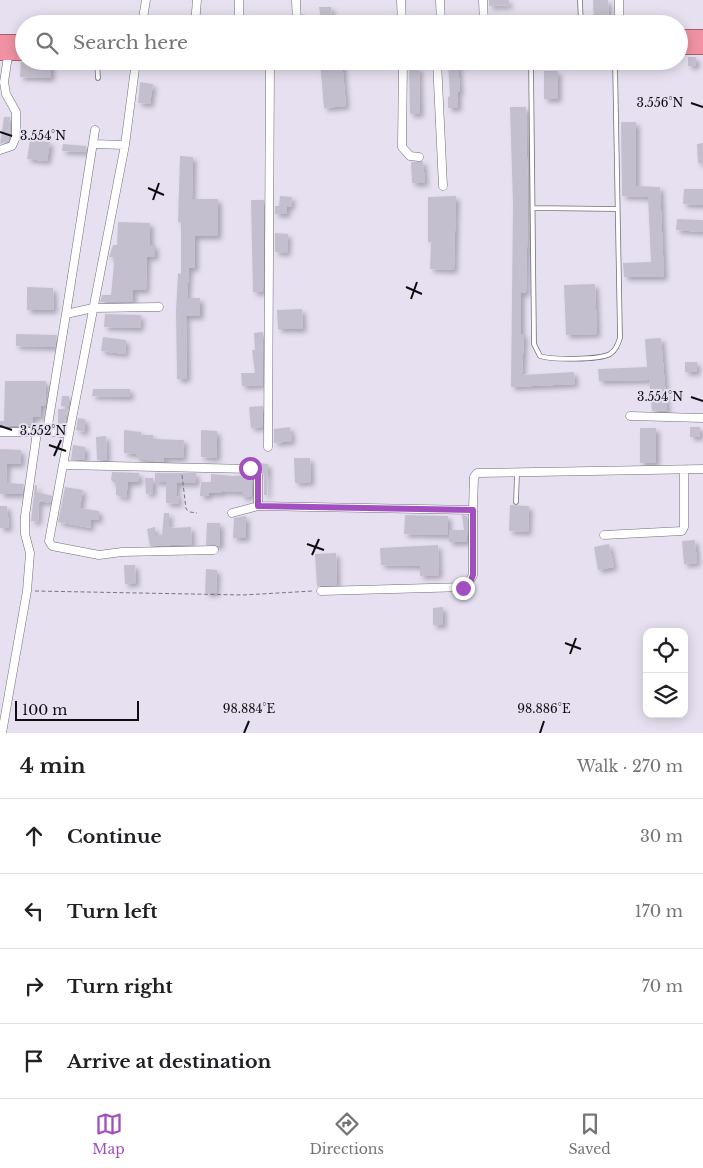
<!DOCTYPE html>
<html lang="en">
<head>
<meta charset="utf-8">
<style>
  body { margin:0; font-family:"Libre Baskerville",serif; background:#f2f2f2; color:#202124 }
  .controls { position:absolute; right:15px; bottom:15px; display:grid; overflow:hidden; border-radius:10px; box-shadow:0 2px 12px #0003 }
  .controls button { width:45px; height:45px; display:grid; place-items:center; padding:0; border:0; border-bottom:1px solid #e0e0e0; background:#fff; color:#202124; font:25px sans-serif }
  .scale { position:absolute; left:15px; bottom:12px; width:124px; box-sizing:border-box; padding-left:5px; border:2px solid #0f0d12; border-top:0; font-size:14px; line-height:18px; white-space:nowrap; color:#0f0d12; -webkit-text-stroke:4px #e6e0f0; paint-order:stroke }
  .stop { position:absolute; width:15px; height:15px; margin:-11px; border:4px solid #a250c0; border-radius:50%; background:#fff }
  .stop.end { background:#a250c0; border-color:#fff; box-shadow:0 1px 5px #0008 }
  .list { margin:0; padding:0; list-style:none }
  h2 { display:flex; justify-content:space-between; align-items:center; height:65px; margin:0; padding:0 20px; font-size:21px }
  h2 small { font-size:16px; font-weight:400; color:#757577 }
  .list li { display:grid; grid-template-columns:32px 1fr auto; gap:15px; align-items:center; box-sizing:border-box; height:75px; padding:0 20px; border-top:1px solid #e0e0e0 }
  .list b { display:block; font-size:19px; white-space:nowrap }
  .list em { font-size:16px; font-style:normal; color:#757577 }
  .icon { flex:none; width:28px; height:28px; fill:none; stroke:currentColor; stroke-width:2; stroke-linecap:round; stroke-linejoin:round }
  .map { position:relative; flex:none; width:703px; height:733px; overflow:hidden }
  .search { position:absolute; background:#fff; box-shadow:0 2px 12px #0003; left:15px; right:15px; top:15px; height:55px; display:flex; align-items:center; gap:12px; box-sizing:border-box; padding:0 18px; border-radius:28px; color:#757577; font-size:19px }
  .sheet { height:365px; background:#fff }
  nav { display:flex; justify-content:space-around; align-items:center; box-sizing:border-box; height:70px; border-top:1px solid #e0e0e0; background:#fff; font-size:14px; color:#757577 }
  nav a { display:grid; justify-items:center; gap:2px }
  nav .on { color:#a250c0 }
  .map>svg:first-child { display:block }
</style>
</head>
<body>
<div class="map">
<svg width="703" height="733" viewBox="0 0 703 733">
  <defs>
    <filter id="shadow"><feDropShadow dx="3.5" dy="3.5" stdDeviation="2.5" flood-color="#0004"/></filter>
  </defs>
  <rect width="100%" height="100%" fill="#e6e0f0"/>
  <path fill="#c4bfce" filter="url(#shadow)" d="M489 0H509V5L489 6Z
    M593 0H608L609 22H594Z
    M319 7H331L332 24H322Z
    M688 57H696V66H688Z
    M320 61H342L346 106 324 108Z
    M21 62H51V78L20 77Z
    M458 63 460 92H458V108H448V97L450 96 448 64Z
    M409 67H419L420 114H410Z
    M544 71H558V99H544Z
    M140 82 153 84 150 104 138 103Z
    M510 107H526L528 205 526 293H521V334H524L522 375 574 372 575 384 511 387 513 204Z
    M4 117H10L9 138 8 141 0 144Z
    M621 122H636V186L660 187 664 277H624L623 263 651 262 648 197 622 196Z
    M30 140 50 142 47 161 27 159Z
    M703 143V163H698L697 144Z
    M63 144 86 146V152L62 151Z
    M180 156 193 157 192 199H218V236H195V268H189L187 298H200V316H186L187 379H177L176 311 178 273 181 274V222H178Z
    M423 161 425 183H412L411 162Z
    M684 189H703V205L683 204Z
    M280 196 292 197 291 207 287 206V214H275V206H279Z
    M456 196 454 270 430 269 431 242H428V197Z
    M251 200H264L263 292H253Z
    M677 219 703 220V232L676 230Z
    M118 222 150 223V245H155V257H147L146 290H133V302H100L102 295H111L114 264 113 257H109L113 245H117Z
    M275 233 288 234 287 253 275 252Z
    M595 284 597 334 566 335 564 285Z
    M27 287 53 288 54 310H27Z
    M302 309 303 329H278L277 310Z
    M105 314 141 315 140 328 104 327Z
    M263 332V385L242 386 241 373H255L252 350H255L254 333Z
    M16 334 57 335 55 347 16 346Z
    M103 337 126 340 125 354 101 351Z
    M661 338 667 410 652 411 649 380 599 381 598 369 647 367 645 339Z
    M685 362H697V372H685Z
    M5 381H46L45 406H41V417H33L32 424H26L34 426H0V421H4Z
    M93 389H130V397L92 396Z
    M62 396H69V406H61Z
    M263 406 262 427 251 428 249 407Z
    M58 409H67L65 424H58Z
    M78 418 85 419V432L76 430Z
    M290 427 292 441 274 443V429Z
    M690 427H700V437H690Z
    M640 428H656V463H640Z
    M124 430 141 432V435H153V439L184 440 183 458H164V462L154 461 136 458V454L124 453Z
    M201 430 217 431V458L201 457Z
    M106 436 107 460H97L96 437Z
    M73 445 85 447V460H71Z
    M0 449 21 450V464H7L6 483 24 484 22 494H0Z
    M294 458H310L311 482 295 483Z
    M259 463 268 464 267 495H264V475L259 468Z
    M112 472 139 473V482H128L126 498 116 495V484L111 480Z
    M155 473H196V483H177L176 496 179 497 178 504 166 503V482H155Z
    M211 474 233 476 250 475 252 477V496L242 497V492L222 491V493H209V496H200L201 482H211Z
    M145 478H153V493L146 494Z
    M35 485H37V492L52 496 50 503 41 501 39 503 38 522 31 521Z
    M65 487 83 490 80 508 99 511V520L90 519 91 528 58 522Z
    M510 505 529 506 528 532 509 531Z
    M0 506H7L9 528H0Z
    M164 513H169V526L171 528 191 527 192 544 150 546 147 529 155 527V535H162Z
    M405 515 448 516V535L404 534Z
    M462 515 467 516V542H449V530H464Z
    M246 516V538H233L234 518Z
    M207 523H220V546L206 545Z
    M695 540 697 563 684 564 682 541Z
    M609 544 614 567 598 570 594 547Z
    M438 545 439 575 420 576V566L381 565 380 548Z
    M336 553 337 585 317 586 315 554Z
    M124 565H135L136 583 125 584Z
    M206 569 217 570 216 593H205Z
    M443 607V625H433V608Z"/>
  <g fill="none" stroke-linecap="round" stroke-linejoin="round">
    <defs>
      <path id="lane" d="M580 0 581 24
        M97 61 98 78
        M531 61 534 344 540 356C552 360 599 360 610 354 616 350 618 344 620 338L615 61
        M533 208 617 209
        M516 502 517 473"/>
      <path id="street" d="M296 0 297 24
        M401 0 402 24
        M440 0 441 24
        M483 0 484 24
        M297 19 316 20V24
        M142 24 146 0
        M195 24 197 0
        M239 24V0
        M619 24V0
        M136 61 125 145 63 465 252 469 258 475V506L473 510 474 477 477 473 703 469
        M403 61 402 147 410 156 419 157
        M437 61 443 186
        M93 144 125 145
        M0 150 12 146 16 137V112L6 94 4 82 9 50
        M66 314 95 130
        M630 416 703 418
        M47 431 69 434
        M0 432H37
        M268 447 270 61
        M63 465 49 541 52 546 99 555 122 552 214 550
        M232 513 258 506
        M604 535 682 531 684 527V470
        M321 591 466 587 473 575V510
        M2 733 27 591 30 553 25 534V516L37 432 47 431 66 314 93 308 159 307"/>
      <path id="highway" d="M679 37H703
        M0 42H24
        M679 47H703
        M0 53H24"/>
    </defs>
    <use href="#lane" stroke="#726d7a" stroke-width="5.5"/>
    <use href="#street" stroke="#726d7a" stroke-width="9"/>
    <use href="#highway" stroke="#a16370" stroke-width="16"/>
    <path stroke="#79757f" stroke-width="1" stroke-dasharray="4 2.5" stroke-linecap="butt" d="M182 475 186 509 190 512 197 513
      M35 591 243 595 313 591"/>
    <use href="#lane" stroke="#fff" stroke-width="4"/>
    <use href="#street" stroke="#fff" stroke-width="8"/>
    <use href="#highway" stroke="#f092a2" stroke-width="14"/>
  </g>
  <g fill="none" stroke-linecap="round" stroke-linejoin="round">
    <path stroke="#a250c0" stroke-width="6" d="M250 468 258 474V506L473 510V575L469 585 463 588"/>
  </g>
  <path fill="none" stroke="#0f0d12" stroke-width="2" d="M691 103 703 107M0 132 12 136M148 188 164 195M153 200 159 183M406 287 422 294M411 299 417 282M691 397 703 401M0 426 12 430M49 445 66 451M54 456 61 440M307 544 324 550M312 555 319 539M565 643 581 649M570 654 576 638M244 733 249 721M540 733 544 721"/>
  <g font-size="12" text-anchor="middle" fill="#0f0d12" stroke="#e6e0f0" stroke-width="4" stroke-linejoin="round" paint-order="stroke">
    <text x="660" y="107">3.556°N</text>
    <text x="43" y="140">3.554°N</text>
    <text x="660" y="401">3.554°N</text>
    <text x="43" y="435">3.552°N</text>
    <text x="249" y="713">98.884°E</text>
    <text x="544" y="713">98.886°E</text>
  </g>
</svg>
<div class="controls">
<button><svg class="icon" aria-label="locate" viewBox="0 0 24 24"><circle cx="12" cy="12" r="6"/><path d="M12 2v4M12 18v4M2 12h4M18 12h4"/></svg></button>
<button><svg class="icon" aria-label="layers" viewBox="0 0 24 24"><path d="M12 4l9 5-9 5-9-5zM3 14l9 5 9-5"/></svg></button>
</div>
<div class="scale">100 m</div>
<div class="stop" style="left:250px;top:468px"></div>
<div class="stop end" style="left:463px;top:588px"></div>
<div class="search"><svg class="icon" aria-label="search" viewBox="0 0 24 24"><circle cx="10" cy="10" r="6"/><path d="M15 15l6 6"/></svg>Search here</div>
</div>
<section class="sheet">
<h2>4 min<small>Walk · 270 m</small></h2>
<ul class="list">
<li><svg class="icon" aria-label="ahead" viewBox="0 0 24 24"><path d="M12 20V5M6 11l6-6 6 6"/></svg><div><b>Continue</b></div><em>30 m</em></li>
<li><svg class="icon" aria-label="left" viewBox="0 0 24 24"><path d="M17 20v-9H6M10 6l-5 5 5 5"/></svg><div><b>Turn left</b></div><em>170 m</em></li>
<li><svg class="icon" aria-label="right" viewBox="0 0 24 24"><path d="M7 20v-9h11M14 6l5 5-5 5"/></svg><div><b>Turn right</b></div><em>70 m</em></li>
<li><svg class="icon" aria-label="arrive" viewBox="0 0 24 24"><path d="M6 21V4h12l-3 4 3 4H6"/></svg><div><b>Arrive at destination</b></div></li>
</ul>
</section>
<nav>
<a class="on"><svg class="icon" aria-label="map" viewBox="0 0 24 24"><path d="M3 6l6-2 6 2 6-2v14l-6 2-6-2-6 2zM9 4v14M15 6v14"/></svg>Map</a>
<a><svg class="icon" aria-label="directions" viewBox="0 0 24 24"><path d="M12 3l9 9-9 9-9-9zM9 14v-3h6M13 9l2 2-2 2"/></svg>Directions</a>
<a><svg class="icon" aria-label="saved" viewBox="0 0 24 24"><path d="M7 4h10v16l-5-4-5 4z"/></svg>Saved</a>
</nav>
</body>
</html>
